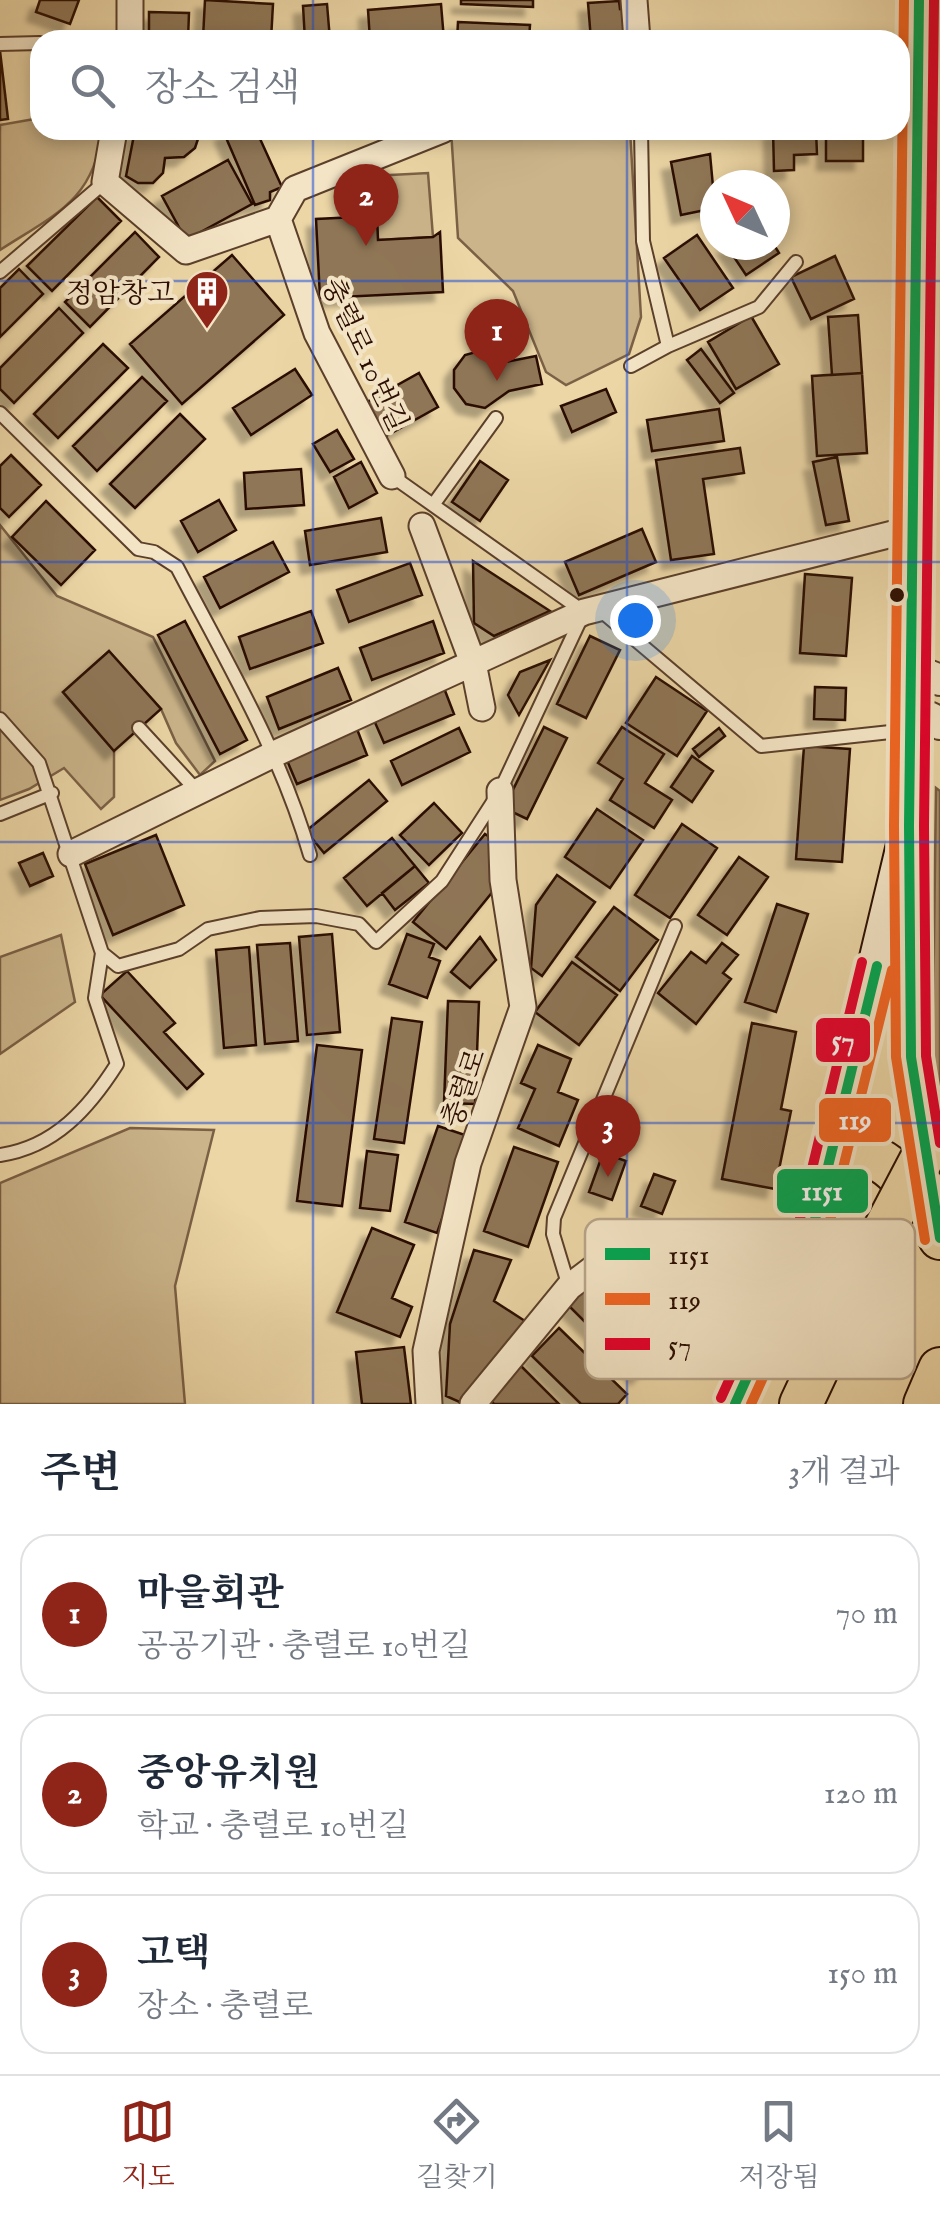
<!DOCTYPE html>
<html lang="ko">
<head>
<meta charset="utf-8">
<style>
  body { margin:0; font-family:"IM FELL English","Noto Serif KR",serif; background:#f6f6f7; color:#1f2937 }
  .compass { position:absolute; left:700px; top:170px; width:90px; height:90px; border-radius:50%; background:#fff; box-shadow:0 5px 15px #0003; rotate:314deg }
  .you { position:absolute; left:635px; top:620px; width:35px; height:35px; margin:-25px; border:8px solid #fff; border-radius:50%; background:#1a73e8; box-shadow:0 0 0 15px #1a73e833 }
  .badge { display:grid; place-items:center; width:65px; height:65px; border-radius:50%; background:#8f2418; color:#fff; font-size:32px; font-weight:700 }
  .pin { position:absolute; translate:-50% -82px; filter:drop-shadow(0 2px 5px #0008) }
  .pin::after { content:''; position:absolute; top:52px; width:35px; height:30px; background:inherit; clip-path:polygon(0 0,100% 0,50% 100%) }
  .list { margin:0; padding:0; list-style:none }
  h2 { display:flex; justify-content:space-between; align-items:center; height:130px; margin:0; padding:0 40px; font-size:42px }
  h2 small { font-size:32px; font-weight:400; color:#747a83 }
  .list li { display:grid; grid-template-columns:65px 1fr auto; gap:30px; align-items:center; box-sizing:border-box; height:160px; margin:0 20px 20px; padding:0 20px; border:2px solid #e0e1e3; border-radius:30px }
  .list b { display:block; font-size:38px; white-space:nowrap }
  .list p { margin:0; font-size:32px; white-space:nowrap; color:#747a83 }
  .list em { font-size:32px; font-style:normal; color:#747a83 }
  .icon { flex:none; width:55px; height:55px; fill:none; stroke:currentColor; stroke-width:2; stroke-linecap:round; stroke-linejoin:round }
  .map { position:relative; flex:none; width:940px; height:1404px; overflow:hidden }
  .search { position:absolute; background:#fff; box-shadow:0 5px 15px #0003; left:30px; right:30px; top:30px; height:110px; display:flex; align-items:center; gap:25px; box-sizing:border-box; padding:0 35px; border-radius:30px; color:#747a83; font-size:38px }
  .sheet { height:670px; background:#fff }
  nav { display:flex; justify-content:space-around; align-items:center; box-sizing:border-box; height:140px; border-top:2px solid #e0e1e3; background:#fff; font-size:28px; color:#747a83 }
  nav a { display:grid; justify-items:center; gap:5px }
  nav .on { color:#8f2418 }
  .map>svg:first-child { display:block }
</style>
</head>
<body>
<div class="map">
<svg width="940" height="1404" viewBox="0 0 940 1404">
  <defs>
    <filter id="shadow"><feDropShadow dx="-9" dy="9" stdDeviation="2.5" flood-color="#0004"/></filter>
  </defs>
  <rect width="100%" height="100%" fill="#ecd6a6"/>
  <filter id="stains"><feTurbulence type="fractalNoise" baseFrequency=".002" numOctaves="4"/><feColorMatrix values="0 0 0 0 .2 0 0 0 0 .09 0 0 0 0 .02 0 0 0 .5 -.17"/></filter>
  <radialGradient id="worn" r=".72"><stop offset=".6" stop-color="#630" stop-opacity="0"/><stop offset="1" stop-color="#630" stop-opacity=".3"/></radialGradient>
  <path fill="#cbb48a" stroke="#7b6045" stroke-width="2.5" d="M40 118V130H102C95 200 54 215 0 250V125Z
    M451 130H630L641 317 629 354 566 385 546 372 513 291 458 238Z
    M428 173 433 237 378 240 372 176Z
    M0 525 57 596 153 637 215 761 200 775 176 743 161 709 109 651 63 692 114 751V797L101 809 64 768 29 789 0 800Z
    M61 935 75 1002 0 1054V957Z
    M130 1128 214 1130 175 1286 185 1404H0V1183Z"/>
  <path fill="#aa926e" stroke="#775d42" stroke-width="2.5" d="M936 788 940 791V1139L932 1092Z"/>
  <path fill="#8f7656" stroke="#2b0d00" stroke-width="2.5" filter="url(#shadow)" d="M40 0H79L70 24 36 12Z
    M205 0 273 4 271 40 203 38Z
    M461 0H533V7L461 4Z
    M619 1 620 9 626 8 632 40H591L588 3Z
    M327 4 330 40H305L303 6Z
    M441 4 444 40H370L368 10Z
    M149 12 189 13 188 40H149Z
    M458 22 530 25 529 40H457Z
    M0 51 8 119 0 120Z
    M135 130H201L195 148 184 157 165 158 163 173 153 183H138L126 176Z
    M229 130H256L282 187 270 192V200L255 205 224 133Z
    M773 130H816L817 154 794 155V170L774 171Z
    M826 130H863V161H826Z
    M710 154 715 208 681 215 671 162Z
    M228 160 252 204 186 240 162 196Z
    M97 197 121 221 52 291 27 266Z
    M377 216 378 240 433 237 440 232 443 292 320 298 316 219Z
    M135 232 159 257 90 327 65 302Z
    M697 235 733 288 700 310 664 258Z
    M726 245H774L779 253 746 275Z
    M232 255 284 315 182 404 130 344Z
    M835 256 854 299 811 319 791 277Z
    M19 269 43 294 0 337V288Z
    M59 308 83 333 14 403 0 389V368Z
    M858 315 862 373 832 375 828 317Z
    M751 316 779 364 736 389 708 342Z
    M103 344 128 368 58 438 34 414Z
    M701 349 734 393 720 403 687 360Z
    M483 350 506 362 536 356 542 384 509 391 485 408 466 404 454 388V370L465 355Z
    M295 369 312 395 251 435 233 408Z
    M419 373 438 407 386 436 367 402Z
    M862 373 867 453 817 456 812 376Z
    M142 377 167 401 97 471 73 446Z
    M606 389 616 412 572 432 561 406Z
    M719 409 724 441 652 451 647 420Z
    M180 414 205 439 135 508 110 484Z
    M337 430 354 459 330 472 313 444Z
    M740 448 744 473 703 479 714 554 671 560 656 460Z
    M11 455 41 485 9 517 0 508V466Z
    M837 457 849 521 826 525 813 462Z
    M480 461 508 480 480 521 452 502Z
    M361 462 377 493 349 508 334 477Z
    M301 469 304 505 246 509 244 473Z
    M219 500 236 530 198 552 181 521Z
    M46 501 95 550 61 585 12 537Z
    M381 518 387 552 310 565 305 531Z
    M642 529 656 562 579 595 565 562Z
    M273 542 289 572 220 608 204 577Z
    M473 561 550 611 494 636 474 623Z
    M410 563 422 595 349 622 337 590Z
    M805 574 852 578 846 656 800 653Z
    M311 611 323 643 250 669 239 637Z
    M185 621 247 740 220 754 158 635Z
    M433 621 444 653 372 680 360 648Z
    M590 636 620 650 586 718 557 704Z
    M109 651 161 709 114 751 63 692Z
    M550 660 519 715 508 695 520 672Z
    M338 668 351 700 279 729 267 697Z
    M656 677 707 711 677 756 626 723Z
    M815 687 846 688 845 720 814 719Z
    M444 688 454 714 384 743 373 718Z
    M544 727 567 738 527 819 504 808Z
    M622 727 664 754 645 783 672 800 654 828 610 800 623 779 598 763Z
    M459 728 470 752 402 785 391 761Z
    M719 728 725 736 699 757 693 749Z
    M357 729 367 755 297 784 286 758Z
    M804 746 850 749 842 862 796 859Z
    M692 756 713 771 692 802 671 787Z
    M369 780 387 801 324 853 306 831Z
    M434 803 462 833 429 865 400 835Z
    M597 809 643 840 610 888 565 857Z
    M682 824 717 848 670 918 635 895Z
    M485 834 494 840V890L446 949 413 922Z
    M156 835 184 905 113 935 85 864Z
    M392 838 415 866 367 906 344 878Z
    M43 853 53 876 30 886 19 863Z
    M739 857 768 877 727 935 698 915Z
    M415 866 429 883 395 910 382 893Z
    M557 875 595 902 542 976 531 968 536 905Z
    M777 904 808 914 776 1012 745 1002Z
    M614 907 658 940 620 991 576 957Z
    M332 934 340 1032 307 1035 299 937Z
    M407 934 434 944 429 957 440 961 427 998 389 984Z
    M480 937 496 960 470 988 451 972Z
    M290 943 298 1041 265 1044 257 945Z
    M722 943 738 955 723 973 731 979 696 1024 658 993 691 952 706 963Z
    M249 947 256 1045 224 1048 216 950Z
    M572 962 617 995 579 1045 535 1012Z
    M127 971 175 1023 164 1032 203 1074 187 1089 100 995Z
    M448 1001 479 1002 475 1104 444 1103Z
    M392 1018 422 1022 404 1143 374 1139Z
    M752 1023 796 1032 781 1109 791 1111 775 1189 722 1179Z
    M317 1045 362 1050 342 1206 297 1201Z
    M538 1045 571 1059 558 1092 578 1100 559 1146 518 1128 535 1089 521 1083Z
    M438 1126 471 1137 437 1233 405 1222Z
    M514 1147 558 1162 528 1247 484 1231Z
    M367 1151 398 1155 390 1211 360 1208Z
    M603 1153 626 1161 612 1200 589 1192Z
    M654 1174 675 1181 662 1214 641 1206Z
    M372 1228 414 1245 392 1298 412 1307 400 1337 337 1312Z
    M474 1250 511 1260 494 1301 528 1323 464 1404 446 1396 450 1324Z
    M604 1270 675 1340 639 1376 568 1305Z
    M559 1328 627 1394 618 1404H581L532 1356Z
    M404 1347 411 1404H362L356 1352Z
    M521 1366 559 1404H494L489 1399Z"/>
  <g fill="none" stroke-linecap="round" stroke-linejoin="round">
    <defs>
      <path id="service" d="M0 44 40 43
        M0 272 105 182
        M668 346 759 307 796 262
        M631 366 668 346 643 241 641 130
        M0 413 138 549 154 552 177 567C226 661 281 753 310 855
        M433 505 496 418
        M600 610 761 746 909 730
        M0 719 39 763 102 953 118 966 179 949 208 929 260 918 316 916 359 924 376 942 442 881 500 791 584 612 392 476
        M139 728 198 792
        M0 814 52 793
        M0 1155C55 1147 89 1108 117 1064L95 998 102 953
        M569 1287 553 1234 554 1218 675 926"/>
      <path id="minor" d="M130 0V40
        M634 0 637 40
        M114 130 105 182 186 251 278 219 317 333 392 476
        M278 219 295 189 442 130
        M422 526 473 663 482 708
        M71 854 274 754 584 612 916 528
        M429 1404 426 1351 468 1163 523 1007 503 880 500 791
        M473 1404 569 1287 598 1265 706 1239 811 1236"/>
      <path id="tertiary" d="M915 670 940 680
        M911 730 931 718 940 724"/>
      <path id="secondary" d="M735 1404 811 1236 909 826 917 451 919 0"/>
      <path id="trunk" d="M909 826 911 1057 940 1238
        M832 1153C877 1143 906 1178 927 1214
        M801 1404 868 1261
        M925 1404 940 1369"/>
    </defs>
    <use href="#service" stroke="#5b3f2a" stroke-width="16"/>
    <use href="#minor" stroke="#5b3f2a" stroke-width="29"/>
    <use href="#tertiary" stroke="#5b3f2a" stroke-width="34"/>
    <use href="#secondary" stroke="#2b0d00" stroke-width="39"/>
    <use href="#trunk" stroke="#2b0d00" stroke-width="46"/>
    <use href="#service" stroke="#f3e4c5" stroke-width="12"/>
    <use href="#minor" stroke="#f3e4c5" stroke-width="25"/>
    <use href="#tertiary" stroke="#f3e4c5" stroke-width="30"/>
    <use href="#secondary" stroke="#f3e4c5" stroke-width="35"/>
    <use href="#trunk" stroke="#ecd6a6" stroke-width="42"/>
    <defs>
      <path id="trunk-bridge" d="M868 1261 940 1124"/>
    </defs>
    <use href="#trunk-bridge" stroke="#2b0d00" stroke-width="46" stroke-linecap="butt"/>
    <use href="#trunk-bridge" stroke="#ecd6a6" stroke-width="42"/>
    <defs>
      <path id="bus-1" d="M919 0 909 826 911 1057 940 1238
        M735 1404 811 1236 877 966"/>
      <path id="bus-2" d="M904 0 894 826 896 1057 925 1240
        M751 1404 825 1241 892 970"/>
      <path id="bus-3" d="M934 0 924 826 926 1056 940 1143
        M721 1398 797 1231 862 962"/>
    </defs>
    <use href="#bus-1" stroke="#f3e4c5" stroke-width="18"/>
    <use href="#bus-2" stroke="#f3e4c5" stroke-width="18"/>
    <use href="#bus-3" stroke="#f3e4c5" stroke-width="18"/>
    <use href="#bus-1" stroke="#00a651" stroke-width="10"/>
    <use href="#bus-2" stroke="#f26522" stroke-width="10"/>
    <use href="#bus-3" stroke="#e4002b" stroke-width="10"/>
  </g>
  <path fill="none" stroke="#1d4ed8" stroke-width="2.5" stroke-opacity="0.55" d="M313 0V40M627 0V40M313 130V1404M627 130V1404M0 281H940M0 562H940M0 842H940M0 1123H940"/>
  <defs>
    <symbol id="building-pin" viewBox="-11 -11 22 30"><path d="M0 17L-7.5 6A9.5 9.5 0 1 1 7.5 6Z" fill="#8f2418" stroke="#f3e4c5"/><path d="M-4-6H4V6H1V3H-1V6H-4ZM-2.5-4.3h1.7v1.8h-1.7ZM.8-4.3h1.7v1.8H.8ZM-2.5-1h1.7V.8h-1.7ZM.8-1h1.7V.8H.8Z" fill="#fff"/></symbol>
  </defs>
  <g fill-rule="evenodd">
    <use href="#building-pin" x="182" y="267" width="50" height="68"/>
  </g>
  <circle fill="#2b0d00" stroke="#f3e4c5" stroke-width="4" cx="897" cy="595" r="9"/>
  <g text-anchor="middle" stroke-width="8" stroke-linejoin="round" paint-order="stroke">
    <g font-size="28" fill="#2b0d00" stroke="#f3e4c5" text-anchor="end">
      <text x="174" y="302">정암창고</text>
    </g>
    <g font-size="28" fill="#2b0d00" stroke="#f3e4c5">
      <text transform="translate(366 354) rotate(65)" y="10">충렬로 10번길</text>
      <text transform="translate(463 1088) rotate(-71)" y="10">충렬로</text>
    </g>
  </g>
  <rect x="585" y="1219" width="330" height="160" rx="15" fill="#f3e4c5" stroke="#b7a48a" stroke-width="2.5"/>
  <rect x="605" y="1248" width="45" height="12" fill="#00a651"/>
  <rect x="605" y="1293" width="45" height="12" fill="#f26522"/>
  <rect x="605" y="1338" width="45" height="12" fill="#e4002b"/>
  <g font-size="28" fill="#2b0d00">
    <text x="668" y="1264">1151</text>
    <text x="668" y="1309">119</text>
    <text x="668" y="1354">57</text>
  </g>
  <g stroke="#f3e4c5" stroke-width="4">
    <rect x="814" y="1016" width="58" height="48" rx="10" fill="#e4002b"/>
    <rect x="817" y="1096" width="76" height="48" rx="10" fill="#f26522"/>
    <rect x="775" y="1167" width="95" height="48" rx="10" fill="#00a651"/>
  </g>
  <g font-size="28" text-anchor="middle" font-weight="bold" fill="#fff">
    <text x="843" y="1049">57</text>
    <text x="855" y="1129">119</text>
    <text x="822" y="1200">1151</text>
  </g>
  <rect width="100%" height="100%" filter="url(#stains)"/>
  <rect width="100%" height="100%" fill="url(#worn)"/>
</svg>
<svg class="compass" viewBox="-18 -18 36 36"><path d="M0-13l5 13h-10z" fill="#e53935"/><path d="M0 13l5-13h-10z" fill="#747a83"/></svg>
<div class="you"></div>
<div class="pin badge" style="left:497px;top:381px">1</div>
<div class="pin badge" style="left:366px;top:246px">2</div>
<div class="pin badge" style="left:608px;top:1177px">3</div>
<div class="search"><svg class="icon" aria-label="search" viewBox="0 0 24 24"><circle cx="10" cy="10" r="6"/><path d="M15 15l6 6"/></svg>장소 검색</div>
</div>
<section class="sheet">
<h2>주변<small>3개 결과</small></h2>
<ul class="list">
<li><span class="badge">1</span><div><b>마을회관</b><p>공공기관 · 충렬로 10번길</p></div><em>70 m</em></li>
<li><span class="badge">2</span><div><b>중앙유치원</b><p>학교 · 충렬로 10번길</p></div><em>120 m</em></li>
<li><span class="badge">3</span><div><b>고택</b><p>장소 · 충렬로</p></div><em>150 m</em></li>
</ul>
</section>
<nav>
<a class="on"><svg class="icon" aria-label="map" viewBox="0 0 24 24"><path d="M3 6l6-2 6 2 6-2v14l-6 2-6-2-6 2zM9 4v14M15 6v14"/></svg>지도</a>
<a><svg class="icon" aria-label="directions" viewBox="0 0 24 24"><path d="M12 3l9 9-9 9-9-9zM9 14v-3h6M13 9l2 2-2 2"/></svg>길찾기</a>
<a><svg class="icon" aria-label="saved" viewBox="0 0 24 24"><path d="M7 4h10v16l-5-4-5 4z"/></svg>저장됨</a>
</nav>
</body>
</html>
